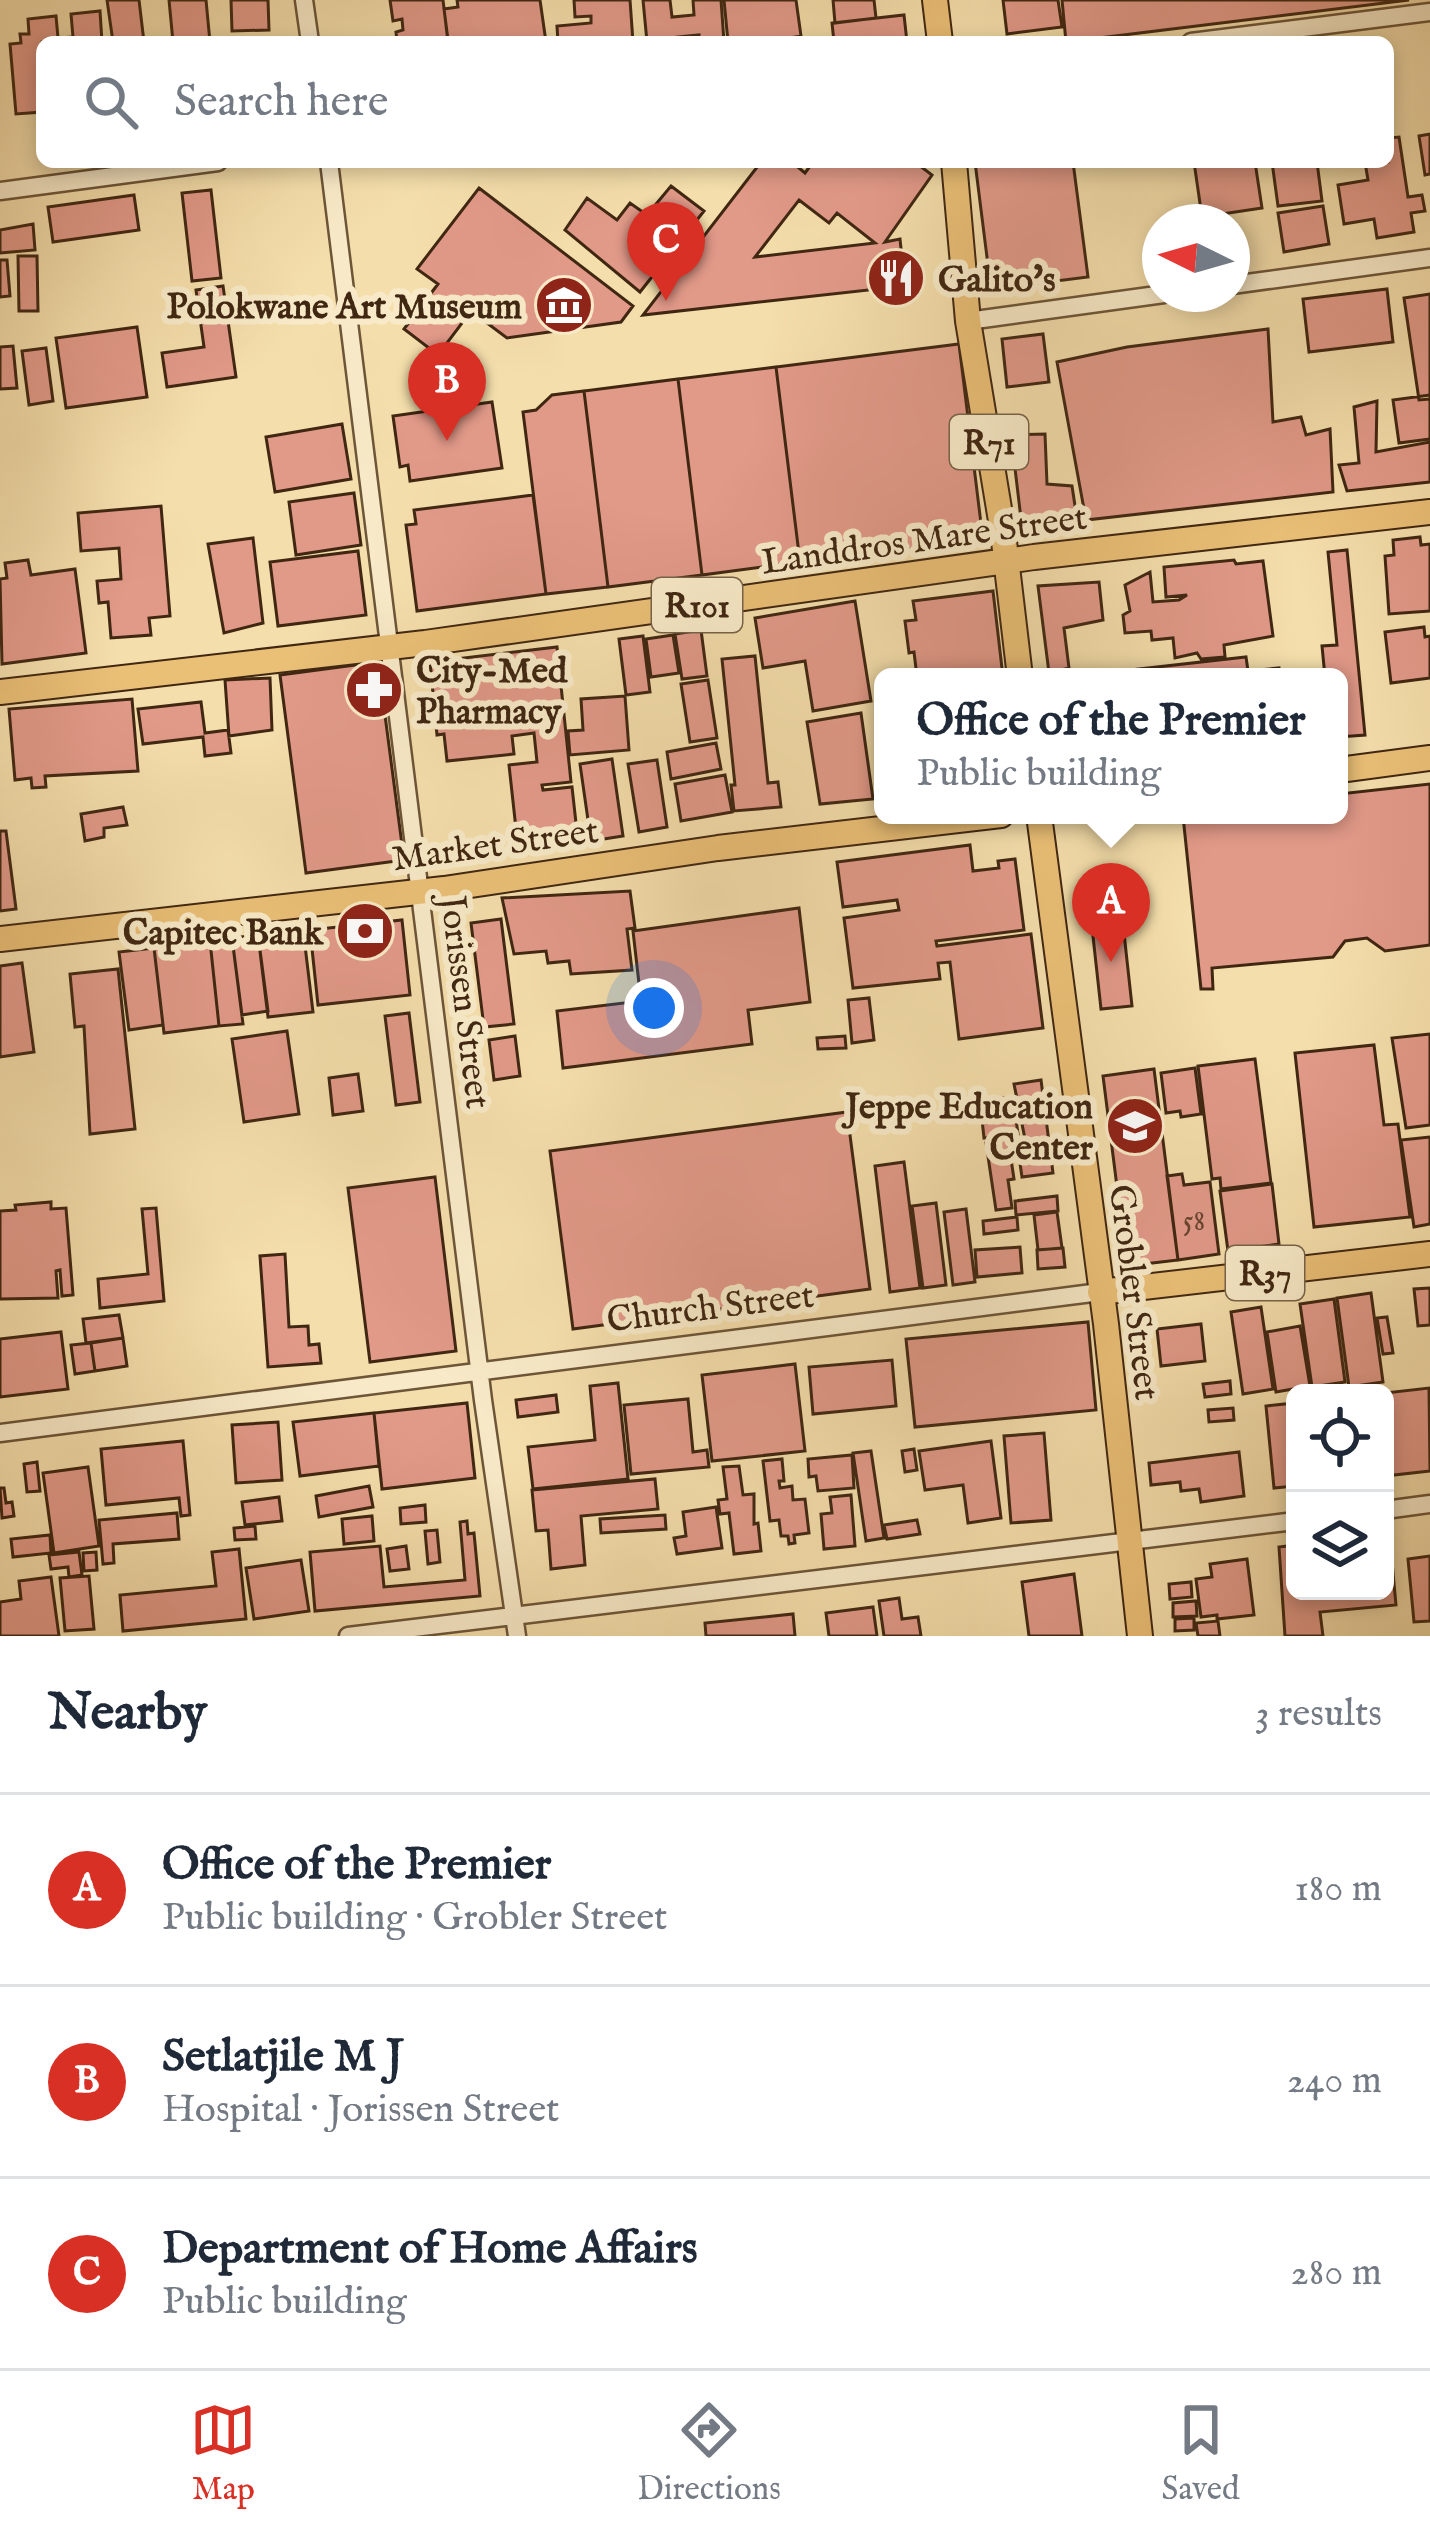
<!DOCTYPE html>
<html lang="en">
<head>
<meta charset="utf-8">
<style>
  body { margin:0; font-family:"IM FELL English",serif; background:#f2f2f3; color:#1f2937 }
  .controls { position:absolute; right:36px; bottom:36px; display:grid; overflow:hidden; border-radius:18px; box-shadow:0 6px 18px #0003 }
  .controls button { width:108px; height:108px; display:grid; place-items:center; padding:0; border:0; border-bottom:3px solid #e0e1e3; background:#fff; color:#1f2937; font:60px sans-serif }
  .compass { position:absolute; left:1142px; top:204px; width:108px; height:108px; border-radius:50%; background:#fff; box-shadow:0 6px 18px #0003; rotate:275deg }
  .you { position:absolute; left:654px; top:1008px; width:42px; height:42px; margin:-30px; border:9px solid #fff; border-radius:50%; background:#1a73e8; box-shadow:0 0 0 18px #1a73e833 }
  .badge { display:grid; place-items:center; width:78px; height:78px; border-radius:50%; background:#d93025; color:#fff; font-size:39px; font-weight:700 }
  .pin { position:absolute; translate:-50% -99px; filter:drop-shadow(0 3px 6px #0008) }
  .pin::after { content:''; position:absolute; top:63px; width:42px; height:36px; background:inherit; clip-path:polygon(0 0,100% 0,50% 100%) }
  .popup { position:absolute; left:874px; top:668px; width:474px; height:156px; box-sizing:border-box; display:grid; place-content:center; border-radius:18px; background:#fff; filter:drop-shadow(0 3px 9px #0005); font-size:39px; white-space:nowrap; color:#747a83 }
  .popup b { font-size:45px; color:#1f2937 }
  .popup::after { content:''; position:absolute; left:50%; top:100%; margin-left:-24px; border:24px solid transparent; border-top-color:#fff }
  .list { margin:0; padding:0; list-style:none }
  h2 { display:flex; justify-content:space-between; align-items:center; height:156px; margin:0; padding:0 48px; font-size:51px }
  h2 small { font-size:39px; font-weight:400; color:#747a83 }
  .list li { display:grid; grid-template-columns:78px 1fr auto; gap:36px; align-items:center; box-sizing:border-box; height:192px; padding:0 48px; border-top:3px solid #e0e1e3 }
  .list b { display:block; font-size:45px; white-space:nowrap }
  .list p { margin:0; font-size:39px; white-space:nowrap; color:#747a83 }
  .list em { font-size:39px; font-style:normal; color:#747a83 }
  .icon { flex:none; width:66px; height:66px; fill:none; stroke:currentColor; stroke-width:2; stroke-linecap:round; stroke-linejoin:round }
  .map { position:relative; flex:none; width:1430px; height:1636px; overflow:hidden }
  .search { position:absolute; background:#fff; box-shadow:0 6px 18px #0003; left:36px; right:36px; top:36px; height:132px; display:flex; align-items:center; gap:30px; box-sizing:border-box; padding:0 42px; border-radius:18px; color:#747a83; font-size:45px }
  .sheet { height:732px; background:#fff }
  nav { display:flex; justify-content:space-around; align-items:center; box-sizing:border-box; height:168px; border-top:3px solid #e0e1e3; background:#fff; font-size:33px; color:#747a83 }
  nav a { display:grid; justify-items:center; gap:6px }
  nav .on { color:#d93025 }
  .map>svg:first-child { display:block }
</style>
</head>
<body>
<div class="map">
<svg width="1430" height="1636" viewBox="0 0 1430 1636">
  <rect width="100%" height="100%" fill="#f4deab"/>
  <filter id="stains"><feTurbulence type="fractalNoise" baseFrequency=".00167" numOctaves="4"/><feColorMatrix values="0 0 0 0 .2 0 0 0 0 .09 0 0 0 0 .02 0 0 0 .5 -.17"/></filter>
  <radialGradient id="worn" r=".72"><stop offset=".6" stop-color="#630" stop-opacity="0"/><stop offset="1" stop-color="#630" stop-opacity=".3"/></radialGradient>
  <path fill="#e19988" stroke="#402712" stroke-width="3" fill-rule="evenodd" d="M107 0H139L144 42H113Z
    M169 0H206L210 42H173Z
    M231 0H268L269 30 232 31Z
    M390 0H443L448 42H397L396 32 403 30 402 19 393 21Z
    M457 0H540L546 42 448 40 444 9 458 7Z
    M574 0H630L633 42H558L557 26 591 23V16L575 17Z
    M643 0H670L672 17 694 15 693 0H721L724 42H699V35L677 37V42H647Z
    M724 0H796L801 36 768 42H728Z
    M833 0H874L876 18 835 23Z
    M1003 0H1058L1062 27 1007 34Z
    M1062 0H1409L1066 42Z
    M100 11 102 42H42V112L16 114 10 44 21 43 20 34H29L28 19 56 16 58 38 73 37 71 14Z
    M904 15 907 42H834L832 23Z
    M1430 134V174L1425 175 1419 136Z
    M1399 137 1408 197 1422 195 1425 211 1411 213 1414 232 1377 238 1374 219 1344 224 1338 185 1368 180 1365 162H1388V138Z
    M761 162H792L805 173 813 162H915L932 175 885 242 900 239 905 286 643 315ZM799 200 829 223 837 213 875 243 755 257Z
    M975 162H1073L1088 277 991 289Z
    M1194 162H1255L1262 208 1202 217Z
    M1272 162H1317L1322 201 1278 206Z
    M671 186 704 211 640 292 565 230 587 198 617 220 630 203 647 215Z
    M479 188 633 306 621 322 507 338 471 311 438 355 404 329 438 284 417 269Z
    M211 190 221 278 192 281 182 193Z
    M134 195 139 230 53 242 48 207Z
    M1323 206 1329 244 1284 252 1278 213Z
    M33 224 35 250 0 253V230Z
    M18 256H37L38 311H19Z
    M0 260H7L10 296 0 297Z
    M223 286 236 377 167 387 162 353 204 347 196 290Z
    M1387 289 1393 342 1309 352 1303 299Z
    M1430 294V399L1419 400 1404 298Z
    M137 327 147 397 66 408 56 338Z
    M1268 329 1273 422 1301 417 1306 435 1330 429 1333 492 1086 520 1057 362 1127 347Z
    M1043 334 1049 382 1007 387 1002 339Z
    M959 344 983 540 800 562 776 367Z
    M13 346 17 388 0 389V347Z
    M46 348 53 401 29 405 22 351Z
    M776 367 800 562 702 575 678 379Z
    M678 379 702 575 608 587 584 391Z
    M584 391 608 587 546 594 523 412 536 410 552 395Z
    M1430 395V439L1399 443 1393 400Z
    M1377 401 1376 452 1430 442V482L1347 491 1339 465 1359 463 1354 407Z
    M492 402 502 468 410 481 408 465 400 467 393 416Z
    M342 424 351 479 275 492 266 437Z
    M1045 434 1047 484 1072 486 1077 519 1022 527 1011 435Z
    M354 493 361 545 296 555 289 502Z
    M533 495 546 594 417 611 406 525 416 524 414 510Z
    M161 506 170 616 149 618 151 635 111 638 108 602 99 603 97 581 121 579 119 548 81 551 78 513Z
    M1420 537 1421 545 1430 544V611L1389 614 1385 556 1394 555 1393 540Z
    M253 538 263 623 224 633 208 544Z
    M1347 550 1365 735 1339 737V677H1325L1322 646 1337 645 1328 552Z
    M358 551 366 615 278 626 270 562Z
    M28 560 31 575 75 569 86 653 2 664 0 579 7 578 5 563Z
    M1234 560 1236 564 1263 561 1273 636 1224 645 1225 657 1201 659 1197 653 1175 658 1173 638 1152 640 1151 631 1125 633 1123 615 1130 611 1125 585 1150 572 1153 602 1179 600 1187 595 1166 597 1164 567Z
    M1099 582 1103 620 1064 628 1069 668 1049 673 1038 586Z
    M993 591 1003 677H969L968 671 956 673V677H917L914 652 909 653 905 621 916 620 913 601Z
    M855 601 871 701 813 711 805 661 763 668 755 618Z
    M1424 627 1425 637 1430 636V678L1391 683 1385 632Z
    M701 630 707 676 682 679 675 634Z
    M673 635 679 673 651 677 646 639Z
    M643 636 650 692 626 695 619 639Z
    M557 647 571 782 542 785 543 790 572 787 577 832 517 838 509 765 537 762 534 733 512 736 514 754 447 761 444 734 437 735 430 662Z
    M755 656 768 783 778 782 781 807 734 811 731 785H735L722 659Z
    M1246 657 1248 671 1279 668 1280 677H1068Z
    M378 662 404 860 306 873 280 675Z
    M270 678 272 730 229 736 225 680Z
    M708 680 717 738 690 742 681 684Z
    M625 696 629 750 570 755 568 731 583 730 581 699Z
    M132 699 138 771 45 776 46 787 32 788 31 778 15 780 9 709Z
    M201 702 205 733 228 730 231 753 205 756 203 737 143 744 138 709Z
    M861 713 873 799 820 804 807 722Z
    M716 743 721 769 671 779 667 752Z
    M612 759 623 836 591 841 580 764Z
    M657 760 667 827 639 832 628 764Z
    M725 775 732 812 681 821 675 784Z
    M1430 784V945L1385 951 1367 938 1345 941 1333 957 1212 968 1213 989H1201L1183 816 1339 815V794Z
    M123 807 127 825 104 828V837L85 841 81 814Z
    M0 831H6L16 909 0 911Z
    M970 845 973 871 999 868 998 861 1015 859 1024 930 936 941 937 946 1031 934 1043 1028 959 1039 950 962 938 963 940 979 853 988 844 918 899 910 897 900 843 907 837 862Z
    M630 891 635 928 627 929 632 970 571 974 569 961 548 963 546 951 514 954 502 898Z
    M799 908 810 1002 748 1010 752 1044 563 1068 557 1011 641 1001 633 931Z
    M1122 915 1132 1006 1101 1009 1091 918Z
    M501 919 514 1024 484 1027 471 923Z
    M402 920 410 995 318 1005 310 930Z
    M303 929 313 1012 268 1017 258 935Z
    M258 935 268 1011 242 1015 232 938Z
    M232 938 243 1024 219 1026 210 941Z
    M210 941 219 1026 164 1033 154 948Z
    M154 948 163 1025 129 1030 119 952Z
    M22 963 34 1052 0 1057V966Z
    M118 969 135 1129 90 1134 84 1026 75 1027 70 974Z
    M869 998 874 1040 852 1043 848 1000Z
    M409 1013 420 1102 396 1105 385 1016Z
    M287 1031 299 1114 244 1122 232 1039Z
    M1430 1034V1125L1406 1128 1392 1038Z
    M515 1036 520 1076 494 1080 489 1040Z
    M845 1036 846 1048 818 1049 817 1038Z
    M1374 1045 1384 1125 1398 1124 1410 1217 1314 1227 1295 1053Z
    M1255 1059 1271 1183 1221 1189 1220 1178 1212 1179 1198 1066Z
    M1195 1068 1201 1114 1181 1117 1180 1111 1166 1113 1161 1073Z
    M1154 1069 1178 1260 1127 1266 1103 1076Z
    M358 1074 363 1111 333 1115 329 1078Z
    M1041 1080 1053 1173 1022 1177 1018 1150 1027 1149 1014 1084Z
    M1013 1097 1018 1134 984 1138 980 1101Z
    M847 1112 870 1289 573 1329 550 1151Z
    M1430 1137V1224L1414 1227 1401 1140Z
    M1008 1139 1014 1179 1008 1180 1012 1208 996 1210 986 1143Z
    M904 1162 920 1288 890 1292 875 1166Z
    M1182 1174 1184 1185 1210 1182 1219 1254 1178 1260 1167 1176Z
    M435 1177 456 1351 370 1362 348 1188Z
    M1272 1184 1279 1244 1228 1251 1220 1191Z
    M1057 1196 1058 1211 1016 1215 1015 1201Z
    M51 1202V1209L66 1208 73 1295 62 1296 60 1270 56 1271 58 1298 0 1299V1211L16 1210 15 1205Z
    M936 1203 946 1285 923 1288 912 1206Z
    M156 1208 164 1301 100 1308 98 1279 148 1274 142 1209Z
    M966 1209 975 1282 953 1285 944 1212Z
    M1057 1212 1062 1248 1038 1250 1034 1215Z
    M1017 1217 1018 1230 984 1234 983 1221Z
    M1020 1247 1022 1273 977 1277 975 1250Z
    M1063 1248 1065 1267 1038 1269 1037 1250Z
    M285 1254 289 1327 308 1326 309 1345 319 1344 321 1363 268 1367 260 1256Z
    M1430 1288V1325L1418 1326 1414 1289Z
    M1371 1293 1383 1382 1349 1387 1337 1298Z
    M1334 1299 1345 1382 1312 1387 1300 1304Z
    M1261 1307 1273 1389 1243 1394 1231 1312Z
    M119 1315 123 1338 86 1343 83 1319Z
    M1387 1317 1393 1353 1383 1354 1377 1318Z
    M1088 1322 1096 1410 915 1427 906 1339Z
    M1201 1324 1205 1361 1161 1366 1157 1329Z
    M1300 1326 1310 1386 1276 1392 1267 1332Z
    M61 1332 68 1389 0 1397V1339Z
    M123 1338 127 1366 95 1371 91 1343Z
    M91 1343 95 1371 75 1374 71 1345Z
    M892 1360 896 1406 813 1414 809 1367Z
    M795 1364 805 1451 712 1461 702 1375Z
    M1230 1381 1231 1394 1205 1397 1203 1384Z
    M618 1383 628 1479 533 1489 528 1447 595 1440 590 1386Z
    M1429 1388 1430 1471 1385 1476V1393Z
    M556 1395 558 1412 518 1417 516 1400Z
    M688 1399 693 1452 707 1450 709 1467 631 1474 624 1405Z
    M467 1403 475 1478 382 1489 374 1413Z
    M1295 1403V1486L1274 1488 1266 1406Z
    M1233 1408 1234 1420 1209 1422 1208 1410Z
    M374 1413 379 1466 300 1476 293 1422Z
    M278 1422 282 1480 236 1483 232 1425Z
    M1044 1433 1051 1520 1011 1523 1004 1436Z
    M183 1441 190 1515 181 1516 179 1498 106 1505 101 1449Z
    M991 1441 1001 1518 968 1523 963 1485 925 1490 919 1451Z
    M914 1449 917 1470 905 1472 902 1451Z
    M871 1451 884 1538 866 1541 853 1453Z
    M1239 1452 1244 1496 1201 1502 1199 1489 1181 1491 1180 1482 1151 1485 1149 1463Z
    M852 1455 854 1488 818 1491 816 1476 809 1477 808 1459Z
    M782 1459 784 1481H779L780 1488 792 1486 793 1500 805 1499 809 1533 794 1535 795 1543 789 1544 788 1536H781L779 1520 770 1521 763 1461Z
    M37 1462 40 1491 27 1492 24 1464Z
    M739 1466 743 1495 754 1494V1524L758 1523 761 1551 734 1554 729 1513 720 1514 718 1500 727 1499 723 1467Z
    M88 1467 99 1546 54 1553 43 1473Z
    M655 1479 658 1509 581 1516 585 1565 551 1569 548 1530 536 1531 532 1490Z
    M369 1486 373 1507 319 1517 316 1496Z
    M0 1488H4L6 1503 12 1502 14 1516 2 1518Z
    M851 1495 855 1546 824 1549 821 1514 832 1513 830 1497Z
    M279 1497 282 1521 245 1525 242 1502Z
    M425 1505 426 1522 401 1524 400 1508Z
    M716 1507 722 1548 677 1554 674 1538 686 1536 683 1512Z
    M177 1513 179 1539 113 1544 114 1563 103 1564 99 1520Z
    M665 1515 666 1529 601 1533 600 1519Z
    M372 1516 374 1541 344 1544 342 1519Z
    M917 1520 920 1534 887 1539 884 1525Z
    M467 1521 468 1534 474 1533 480 1596 315 1611 310 1552 380 1546 384 1587 465 1580 460 1522Z
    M255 1526 256 1539 235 1540 234 1528Z
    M437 1530 440 1562 428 1564 425 1531Z
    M50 1535 51 1553 13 1557 11 1539Z
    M1295 1545V1591H1385V1552L1391 1551 1396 1605 1320 1612 1323 1636H1285L1279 1547Z
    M406 1546 409 1569 390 1571 387 1549Z
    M239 1549 246 1619 123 1631 120 1595 216 1586 212 1552Z
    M79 1552 82 1575 69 1577 68 1567 51 1569 49 1555Z
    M96 1552 97 1570 84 1571 83 1553Z
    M1430 1556V1621L1414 1622 1408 1559Z
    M1247 1559 1254 1615 1217 1619V1615L1201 1617 1196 1579 1212 1577 1210 1564Z
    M301 1560 309 1611 254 1619 246 1568Z
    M1074 1574 1082 1636H1029L1022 1582Z
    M89 1576 94 1629 65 1631 60 1578Z
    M51 1577 59 1636H0V1602L21 1599 19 1581Z
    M1191 1582 1192 1597 1170 1599 1169 1584Z
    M899 1598 902 1619 918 1617 921 1636H884L879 1601Z
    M1196 1601 1197 1616 1173 1617V1603Z
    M873 1607 877 1636H829L826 1613Z
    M793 1614 795 1636H706L705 1623Z
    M1194 1618V1630L1175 1631V1619Z
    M1218 1621 1220 1636H1198L1196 1623Z"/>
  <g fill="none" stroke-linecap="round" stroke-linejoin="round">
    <defs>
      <path id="minor" d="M304 0 310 42
        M1191 42 1430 12
        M329 162 483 1400 517 1636
        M0 191 218 162
        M1232 285 1430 258
        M968 321 1164 294
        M0 1433 1100 1292
        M1385 1510 1430 1504
        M348 1636 1295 1521"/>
      <path id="primary" d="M935 0 940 42
        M954 162 968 321 1003 533 1020 677
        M0 692 425 643 1034 557 1430 512
        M1339 770 1430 758
        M1039 815 1106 1324 1140 1636
        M0 939 444 889 718 848 1001 815
        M1100 1292 1430 1254"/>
    </defs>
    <use href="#minor" stroke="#6d5538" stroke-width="21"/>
    <use href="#primary" stroke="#402712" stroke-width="28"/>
    <use href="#minor" stroke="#f8eac8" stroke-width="16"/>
    <use href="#primary" stroke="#eabf76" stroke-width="24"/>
  </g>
  <defs>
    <symbol id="restaurant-disc" viewBox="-11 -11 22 22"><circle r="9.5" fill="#8f2418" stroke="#f8eac8"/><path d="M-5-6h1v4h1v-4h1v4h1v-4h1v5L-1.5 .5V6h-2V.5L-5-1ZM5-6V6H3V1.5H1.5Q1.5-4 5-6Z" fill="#fff"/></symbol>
    <symbol id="museum-disc" viewBox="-11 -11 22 22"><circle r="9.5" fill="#8f2418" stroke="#f8eac8"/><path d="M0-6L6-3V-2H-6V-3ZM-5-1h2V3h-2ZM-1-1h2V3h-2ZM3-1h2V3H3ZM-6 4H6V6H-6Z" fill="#fff"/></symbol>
    <symbol id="pharmacy-disc" viewBox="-11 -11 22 22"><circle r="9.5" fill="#8f2418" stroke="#f8eac8"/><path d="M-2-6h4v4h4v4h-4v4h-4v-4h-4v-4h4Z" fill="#fff"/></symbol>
    <symbol id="bank-disc" viewBox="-11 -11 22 22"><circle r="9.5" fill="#8f2418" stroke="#f8eac8"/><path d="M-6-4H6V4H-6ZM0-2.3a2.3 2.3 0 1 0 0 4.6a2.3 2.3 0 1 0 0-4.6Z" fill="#fff"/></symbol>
    <symbol id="university-disc" viewBox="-11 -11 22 22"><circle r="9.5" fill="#8f2418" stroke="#f8eac8"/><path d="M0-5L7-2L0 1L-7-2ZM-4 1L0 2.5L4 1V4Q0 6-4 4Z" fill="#fff"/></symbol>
  </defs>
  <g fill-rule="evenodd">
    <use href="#restaurant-disc" x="863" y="245" width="66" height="66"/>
    <use href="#museum-disc" x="531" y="272" width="66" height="66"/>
    <use href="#pharmacy-disc" x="341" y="657" width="66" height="66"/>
    <use href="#bank-disc" x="332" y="898" width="66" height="66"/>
    <use href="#university-disc" x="1102" y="1093" width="66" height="66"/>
  </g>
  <g text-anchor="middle" stroke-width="12" stroke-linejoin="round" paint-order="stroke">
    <g font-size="30" fill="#684430">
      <text x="1194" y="1230">58</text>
    </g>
    <g fill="#f8eac8" stroke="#776249" stroke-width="3">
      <rect x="950" y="415" width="78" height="54" rx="9"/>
      <rect x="652" y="578" width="90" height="54" rx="9"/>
      <rect x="1226" y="1246" width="78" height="54" rx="9"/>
    </g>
    <g font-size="33" font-weight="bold" fill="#402712">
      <text x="989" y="454">R71</text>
      <text x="697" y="617">R101</text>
      <text x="1265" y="1285">R37</text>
    </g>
    <g font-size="36" font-weight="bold" fill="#402712" stroke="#f8eac8" text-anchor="end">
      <text x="938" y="291" text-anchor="start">Galito's</text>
      <text x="522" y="318">Polokwane Art Museum</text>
      <text x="416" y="682" text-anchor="start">City-Med<tspan x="416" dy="41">Pharmacy</tspan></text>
      <text x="323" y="944">Capitec Bank</text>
      <text x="1093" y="1118">Jeppe Education<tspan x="1093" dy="41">Center</tspan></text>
    </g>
    <g font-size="36" fill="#402712" stroke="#f8eac8">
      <text transform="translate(924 538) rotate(-8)" y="13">Landdros Mare Street</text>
      <text transform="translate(495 843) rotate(-8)" y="13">Market Street</text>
      <text transform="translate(467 1002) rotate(83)" y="13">Jorissen Street</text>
      <text transform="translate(1136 1292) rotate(83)" y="13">Grobler Street</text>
      <text transform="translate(710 1306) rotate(-7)" y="13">Church Street</text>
    </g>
  </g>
  <rect width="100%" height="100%" filter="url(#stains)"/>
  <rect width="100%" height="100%" fill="url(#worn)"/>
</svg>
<div class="controls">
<button><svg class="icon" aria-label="locate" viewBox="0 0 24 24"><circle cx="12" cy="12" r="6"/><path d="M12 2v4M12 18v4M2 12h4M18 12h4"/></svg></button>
<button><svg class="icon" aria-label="layers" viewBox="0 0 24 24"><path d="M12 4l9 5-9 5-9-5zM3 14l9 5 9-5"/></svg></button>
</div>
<svg class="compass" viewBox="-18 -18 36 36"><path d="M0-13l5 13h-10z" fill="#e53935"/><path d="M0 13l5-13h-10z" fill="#747a83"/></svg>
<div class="you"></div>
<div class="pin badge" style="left:1111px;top:962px">A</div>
<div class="popup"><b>Office of the Premier</b>Public building</div>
<div class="pin badge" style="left:447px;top:441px">B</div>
<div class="pin badge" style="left:666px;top:301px">C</div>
<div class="search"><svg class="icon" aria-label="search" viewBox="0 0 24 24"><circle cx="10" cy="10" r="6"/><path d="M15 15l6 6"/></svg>Search here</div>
</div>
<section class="sheet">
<h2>Nearby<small>3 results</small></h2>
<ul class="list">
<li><span class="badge">A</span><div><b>Office of the Premier</b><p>Public building · Grobler Street</p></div><em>180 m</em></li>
<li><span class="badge">B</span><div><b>Setlatjile M J</b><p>Hospital · Jorissen Street</p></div><em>240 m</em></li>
<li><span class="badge">C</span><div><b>Department of Home Affairs</b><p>Public building</p></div><em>280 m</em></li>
</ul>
</section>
<nav>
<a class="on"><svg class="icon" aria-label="map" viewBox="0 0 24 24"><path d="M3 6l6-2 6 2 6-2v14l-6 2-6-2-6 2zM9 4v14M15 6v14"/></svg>Map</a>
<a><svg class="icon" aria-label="directions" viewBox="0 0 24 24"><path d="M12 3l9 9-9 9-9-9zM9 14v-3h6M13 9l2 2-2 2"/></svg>Directions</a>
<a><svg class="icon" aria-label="saved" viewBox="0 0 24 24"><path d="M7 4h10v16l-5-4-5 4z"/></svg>Saved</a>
</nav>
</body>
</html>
